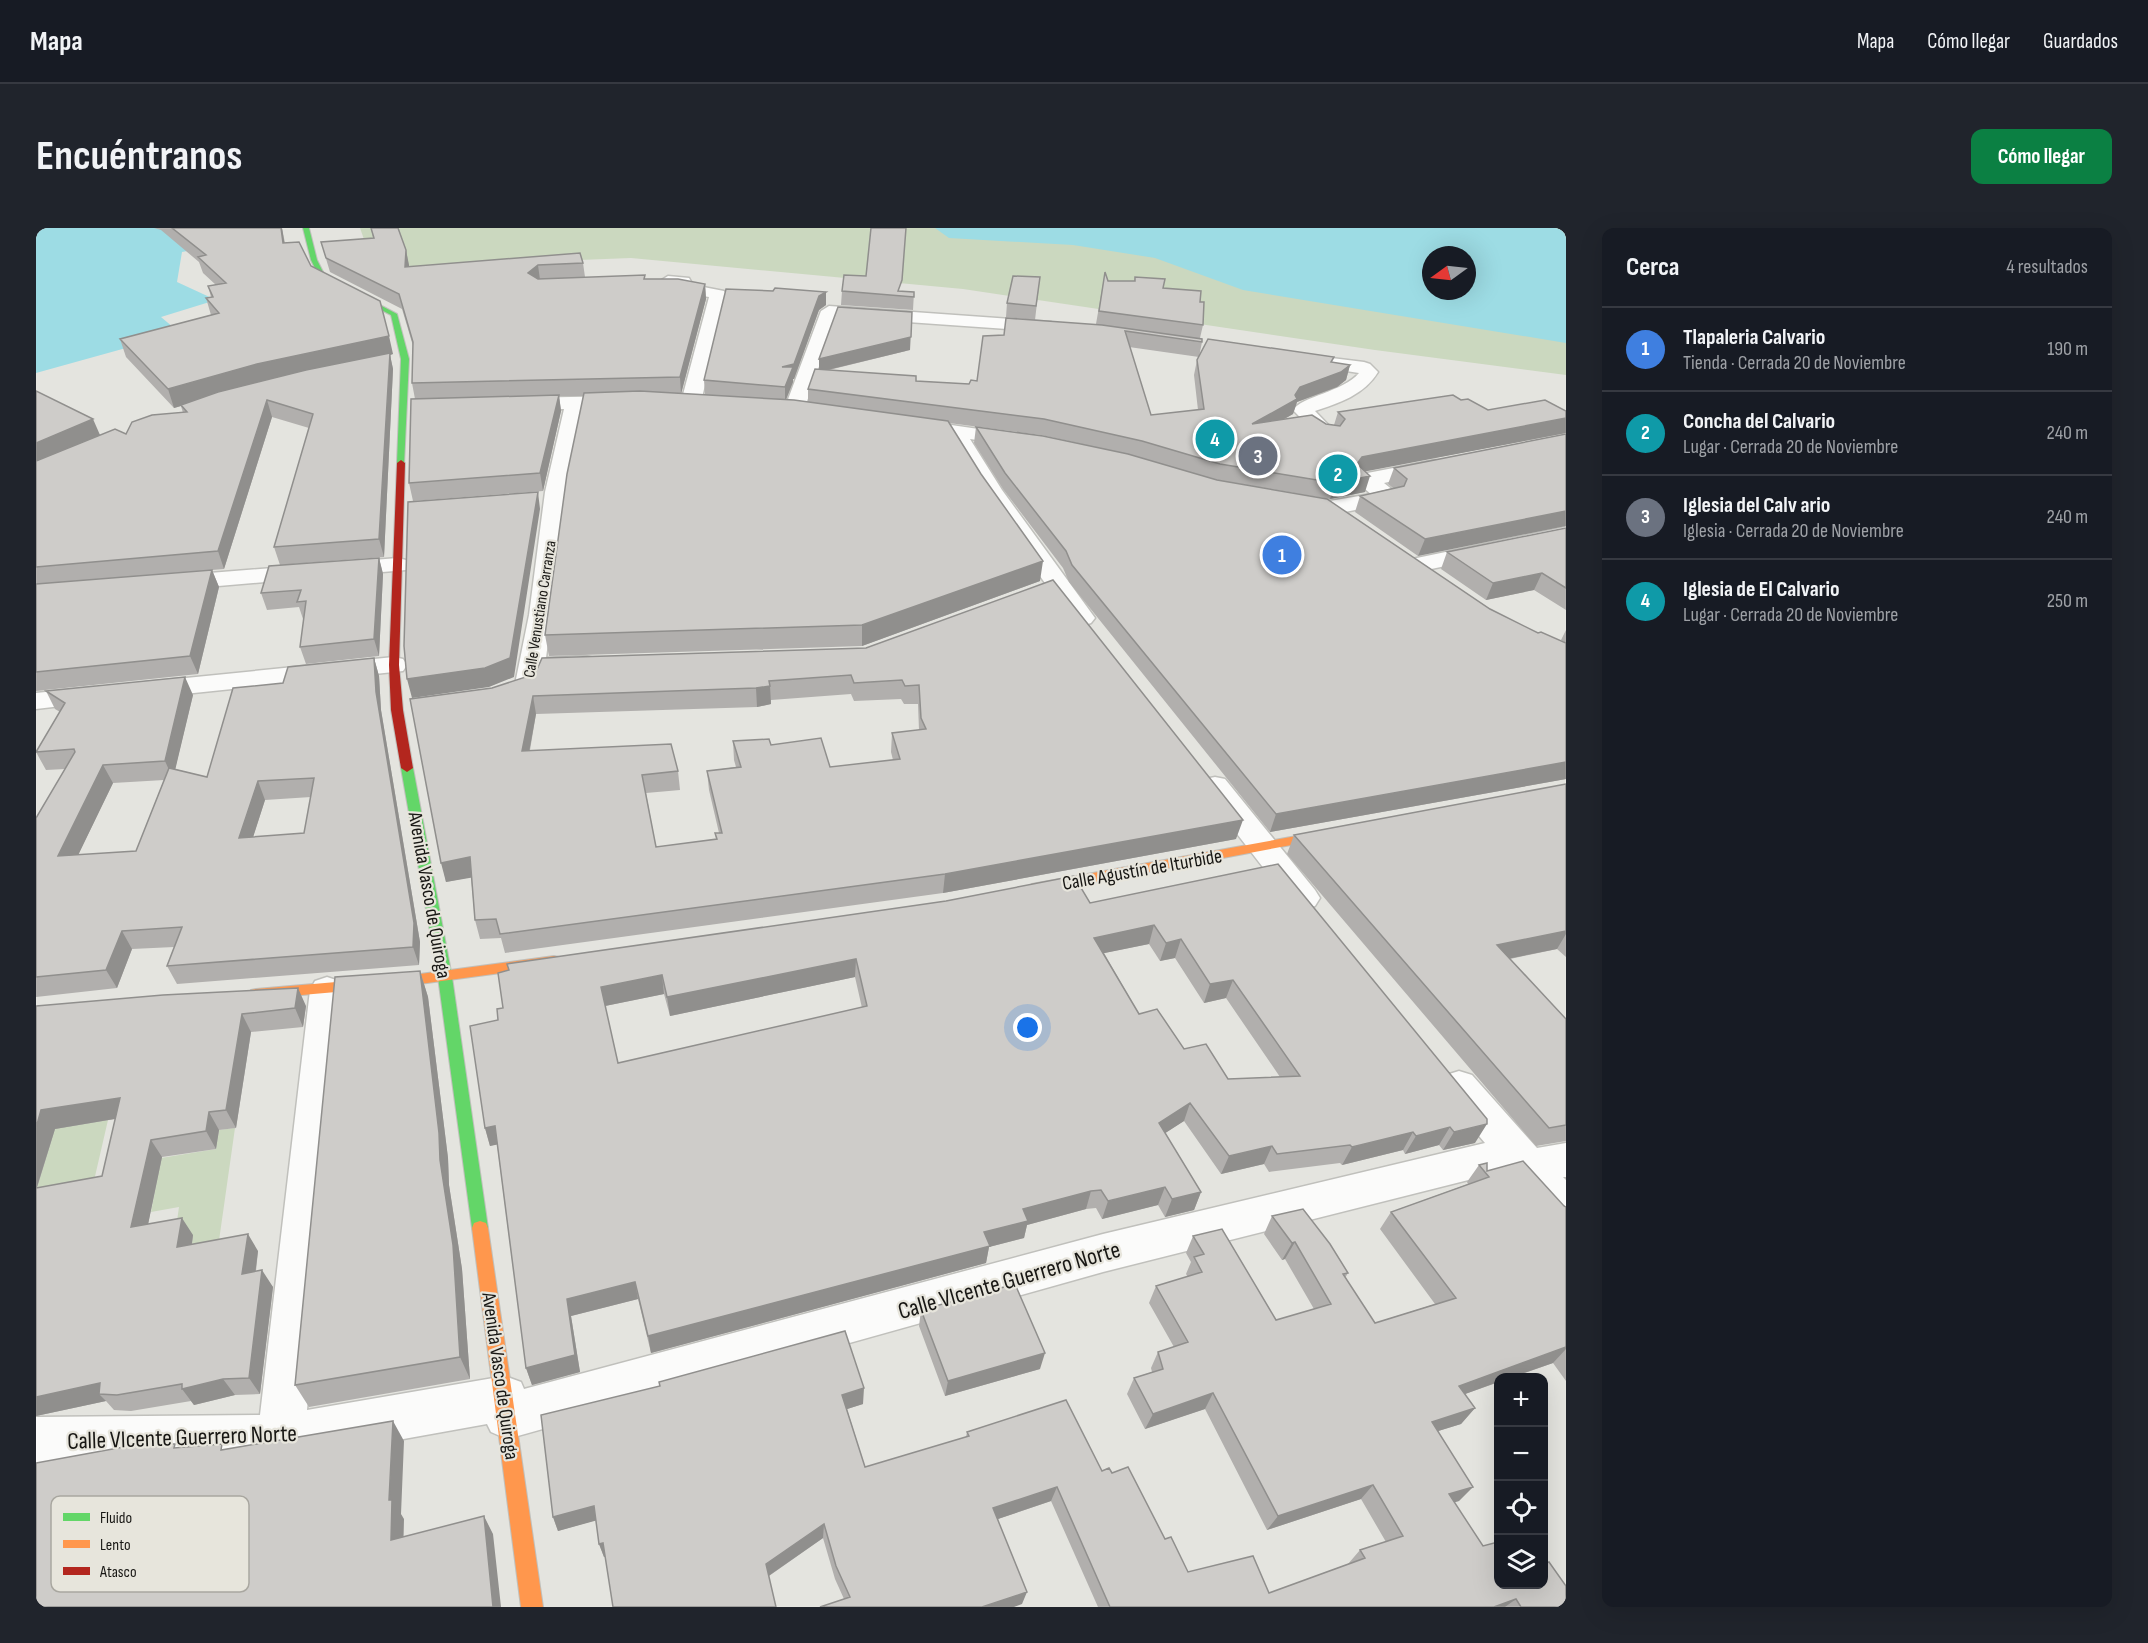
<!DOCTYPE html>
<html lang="es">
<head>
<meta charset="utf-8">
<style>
  body { margin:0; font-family:"Sofia Sans Condensed",sans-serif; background:#20242c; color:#f1f3f6 }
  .controls { position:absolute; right:18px; bottom:18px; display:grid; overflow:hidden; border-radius:12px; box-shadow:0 6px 24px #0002 }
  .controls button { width:54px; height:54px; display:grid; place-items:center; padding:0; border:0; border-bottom:2px solid #363941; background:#171b24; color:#f1f3f6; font:30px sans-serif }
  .compass { position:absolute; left:1386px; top:18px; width:54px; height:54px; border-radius:50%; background:#171b24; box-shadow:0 6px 24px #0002; rotate:255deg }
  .you { position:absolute; left:992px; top:800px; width:21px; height:21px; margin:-15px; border:4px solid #fff; border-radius:50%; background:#1a73e8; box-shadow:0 0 0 9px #1a73e833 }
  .badge { display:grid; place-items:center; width:39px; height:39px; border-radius:50%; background:#0b8043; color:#fff; font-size:20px; font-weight:700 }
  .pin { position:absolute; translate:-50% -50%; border:3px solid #fff; box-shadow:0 2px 6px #0006 }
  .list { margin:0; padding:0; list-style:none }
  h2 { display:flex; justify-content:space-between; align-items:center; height:78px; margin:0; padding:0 24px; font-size:26px }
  h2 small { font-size:20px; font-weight:400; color:#9ea1a6 }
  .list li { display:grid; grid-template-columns:39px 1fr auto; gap:18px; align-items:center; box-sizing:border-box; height:84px; padding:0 24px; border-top:2px solid #363941 }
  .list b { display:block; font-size:22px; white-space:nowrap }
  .list p { margin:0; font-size:20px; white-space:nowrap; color:#9ea1a6 }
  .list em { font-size:20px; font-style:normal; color:#9ea1a6 }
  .icon { flex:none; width:33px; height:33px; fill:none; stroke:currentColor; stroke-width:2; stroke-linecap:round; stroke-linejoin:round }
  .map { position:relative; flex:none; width:1530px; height:1379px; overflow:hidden; border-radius:12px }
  header { display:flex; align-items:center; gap:36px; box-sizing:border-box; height:84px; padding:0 30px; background:#171b24; border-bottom:2px solid #363941 }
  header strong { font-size:28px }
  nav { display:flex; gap:33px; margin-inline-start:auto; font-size:21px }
  .intro { display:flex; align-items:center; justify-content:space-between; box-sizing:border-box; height:144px; padding:0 36px }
  h1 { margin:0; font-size:42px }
  .button { padding:15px 27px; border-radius:12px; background:#0b8043; color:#fff; font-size:21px; font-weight:700 }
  main { display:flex; gap:36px; padding:0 36px }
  aside { flex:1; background:#171b24; border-radius:12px; box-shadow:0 6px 24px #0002 }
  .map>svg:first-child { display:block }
</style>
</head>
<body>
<header>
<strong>Mapa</strong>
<nav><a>Mapa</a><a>Cómo llegar</a><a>Guardados</a></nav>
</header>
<div class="intro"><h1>Encuéntranos</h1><a class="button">Cómo llegar</a></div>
<main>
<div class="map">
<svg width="1530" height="1379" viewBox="0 0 1530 1379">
  <rect width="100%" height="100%" fill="#e4e4df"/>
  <path fill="#cbd8bf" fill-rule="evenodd" d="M324 0H1530V147L1339 122 927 61 595 30 338 40ZM1395 27H1431V63H1395Z
    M72 892 54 970 0 962 15 901Z
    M199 900 177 1055 138 1014 143 979 115 984 125 930 180 921 183 902Z"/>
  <path fill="#9ddce4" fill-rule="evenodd" d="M0 0H193L198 14 146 24 141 54 180 72 125 89 144 105 0 145Z
    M899 0H1530V115L1207 62 1119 30 1037 17 913 10ZM1395 27H1431V63H1395Z"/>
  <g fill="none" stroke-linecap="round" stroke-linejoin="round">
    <defs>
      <path id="street" d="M632 48 653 50 657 57 688 63 690 66 665 174 655 180 645 174 673 69 644 64 641 58 626 56 624 53Z
        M793 78 1015 94 1024 99 1015 104 800 89 768 182 758 188 751 186 748 182 785 83Z
        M1271 127 1328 134 1334 136 1342 144C1328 167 1303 175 1279 183L1302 207 1299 211H1285L1257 182C1266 168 1307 164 1323 145L1265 136 1262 132Z
        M590 168 600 174 597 178 548 181 531 264 510 430 549 428 558 430 562 436 558 442 507 445 501 462 492 464 483 462 479 456 493 387 509 264 528 181 479 182 469 176 479 170Z
        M874 191 991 208 994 212 991 216 984 218 934 211 966 262 1059 390 1055 395 1046 398 1037 395 945 264 912 208 867 201 864 197 867 193Z
        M1399 232 1406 234 1409 238 1406 242 1348 255 1363 267 1359 274 1294 287 1251 278 1248 273 1251 268 1259 266 1294 273 1335 266 1318 252 1321 247Z
        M1530 299V313L1376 345 1368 343 1364 338 1368 333 1376 331Z
        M362 330 370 332 374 337 370 342 136 362 127 360 124 355 127 350 136 348Z
        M358 429 367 431 371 437 367 443 110 470 100 468 97 462 100 456 110 454Z
        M58 459 68 461 72 467 68 473 0 481V465Z
        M1179 549 1189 551 1279 662 1284 670 1279 678 1268 681 1257 678 1164 558 1169 551Z
        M291 749 303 753 308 762 271 1182 469 1148 485 1154 488 1161 1067 1006 1449 915 1410 869 1404 858 1410 847 1423 843 1436 847 1501 920 1530 915V949H1527L1530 952V999L1516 994 1472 942 1067 1044 471 1211 455 1204 451 1196 245 1233 0 1235V1189L224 1187 274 762 279 753Z"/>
      <path id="fast" d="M267 0H273L281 32 289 48 361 86 373 131 368 237 361 235 365 131 355 87 284 50 275 32Z
        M371 536 377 540 416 749 452 1000 450 1005 444 1007 438 1005 436 1000 402 749 365 540Z"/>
      <path id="slow" d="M1299 601 1305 605 1303 608 996 666 989 661 996 656Z
        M518 728 523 729 525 733 523 737 369 758 220 771 215 770 213 766 215 762 220 761 369 748Z
        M444 993 450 995 452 1000 507 1379H485L436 1000 438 995Z"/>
      <path id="jam" d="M365 232 369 235 363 437 367 482 377 540 371 544 365 540 355 482 353 437 361 235Z"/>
    </defs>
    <use href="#street" stroke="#c0c0bc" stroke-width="3"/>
    <use href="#fast" stroke="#c0c0bc" stroke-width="2"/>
    <use href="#slow" stroke="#c0c0bc" stroke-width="2"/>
    <use href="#jam" stroke="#c0c0bc" stroke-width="2"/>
    <use href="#street" fill="#fbfbfa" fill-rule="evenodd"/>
    <use href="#fast" fill="#63d668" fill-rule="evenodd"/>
    <use href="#slow" fill="#ff974d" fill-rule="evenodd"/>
    <use href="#jam" fill="#b3261e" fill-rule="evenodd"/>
  </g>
  <path fill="#b1afad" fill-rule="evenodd" d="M118 0H246L249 15 275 38 357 126 354 127 357 141 348 329 244 337 238 319 273 200 236 189 188 341 176 342 183 359 162 446 0 463V163L64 207 90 206 147 185 145 178 138 180 90 129 84 111 175 87 170 70 175 69 172 58 180 57 167 45 163 34 125 2Z
    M335 0H362L370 22 373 39 547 35 549 49 610 51 669 56 670 71 645 166 669 167 668 152 737 63 790 64V77L783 82 758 151H757V154L750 172 772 174V161L783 141V131L874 122 793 142 880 153 933 156 941 153 968 107 1060 96 1069 44 1072 53H1098L1099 49 1164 74 1167 97 1164 110 1166 114 1163 129 1093 119 1115 187 1162 182 1158 147 1161 132 1296 134 1314 137 1310 152 1301 159 1261 174 1257 186 1247 192 1298 197 1302 184 1425 172 1452 182 1530 205 1329 243V264L1294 271 1180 252 1454 381 1502 405 1530 415 1525 412 1530 402V551L1234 604 1033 354 1027 340 967 261 938 215 940 199 1064 220 1005 207 913 195 1004 353 826 418 513 428 509 407 547 168H523L525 183 507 263 377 273 373 255 379 171 376 155 377 118 366 81 294 44 285 14 337 10Z
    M1004 49 999 92 970 89 971 75Z
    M806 63 878 64 877 82 805 77Z
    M1530 206 1382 328 1319 284 1324 268 1357 260 1352 256 1358 240Z
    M1530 300V382L1498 362 1450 372 1405 341 1411 324Z
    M343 330 347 346 343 428 270 436 264 419 268 391H267L263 379 231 382 225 365Z
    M830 420 1200 611 907 665 469 725 465 710 444 711 439 692 435 649 410 654 374 471ZM815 466 818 473 865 471 868 476H882L883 502 856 505 855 524 857 532 794 539 735 517 697 513 698 532 700 539 671 543 673 562 683 605H679L680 611 620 619 610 565 644 562 642 543 494 522 500 486 721 479 735 476V472Z
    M338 430 343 448 345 482 384 714 383 737 141 756 131 738 138 719 96 721 81 760 0 769V590L29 541 10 542 0 524 24 484 19 481 10 463 157 467 139 541 171 549 247 455ZM128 552 100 623 42 627 77 555ZM275 569 268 605 217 609 229 572Z
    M1530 556V729L1521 721 1474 731 1530 791V913L1500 918 1251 626 1258 607Z
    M1242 636 1439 915 1407 922 1403 917 1369 926 1367 922 1306 937 1304 935 1233 944 1228 936 1185 946 1148 893 1129 905 1165 964 1158 982 1129 989 1122 977 1066 991 1060 980 1050 981 991 997 988 1010 953 1019 950 1035 615 1125 602 1071 535 1088 544 1144 496 1157 490 1140 461 916 454 918 449 900 462 792 467 780 462 745 1054 675ZM1113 716 1124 733 1139 730 1168 775 1190 770 1244 849 1192 851 1148 821 1103 786 1068 725ZM819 749 826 780 582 835 569 778 628 766 634 788Z
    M384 743 392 769 412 930 413 957 426 1041 434 1151 273 1179 259 1157Z
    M0 778H270L267 799 215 804 200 900 183 902 180 921 126 929 112 996 157 1007 156 1016 222 1023 220 1043 237 1059 224 1166 199 1167 158 1177 155 1173 95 1183 78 1182 70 1173 0 1188ZM79 891 66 948 1 960 19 901Z
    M1443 937 1451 943 1530 979V1153L1517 1135 1429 1166 1439 1180 1425 1196 1402 1203 1423 1273 1418 1274 1447 1318 1530 1379H1062L1015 1273 962 1291 986 1376 808 1371 799 1351 787 1310 733 1348 568 1329 563 1316 560 1292 522 1303 517 1289 505 1187 827 1176 811 1181 829 1239 930 1209 931 1204 1076 1245 1129 1311 1152 1344 1233 1365 1312 1336 1324 1322 1350 1314 1325 1271 1231 1302 1169 1181 1109 1201 1091 1166 1098 1150 1116 1144 1115 1140 1122 1124 1138 1119 1113 1075 1120 1058 1152 1049 1150 1046 1155 1034 1150 1025 1157 1008 1240 1092 1278 1081 1249 1031 1246 1032 1228 1006 1236 988 1312 1045 1309 1050 1339 1095 1399 1076 1344 1001 1355 984 1432 956 1431 954Z
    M885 1082 1004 1141 909 1168 883 1098Z"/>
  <path fill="#908f8d" d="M245 0H246L251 31 247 15Z
    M370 22 373 37V54L369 39Z
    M502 37 504 52 492 45Z
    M669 56 670 71 645 166 644 149Z
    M790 64V77L783 82 758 151H757V154L749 174V159L746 139 783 68Z
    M876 84 874 122 783 144V131Z
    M353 108 357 126 354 127 357 141 348 329 343 311 354 127 227 154 138 180 132 161 221 136Z
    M1314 137 1310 152 1301 159 1261 174 1257 186 1212 211 1216 196 1259 167 1264 159Z
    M523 167 525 183 507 263 504 245Z
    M231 172 236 189 188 341 182 323Z
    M1530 190V205L1321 245 1334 248 1329 264 1294 271 1299 255 1321 236 1326 229Z
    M57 191 64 207 0 235V215Z
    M502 264 504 281 478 449 453 459 376 470 371 451Z
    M1530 283V298L1382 328 1389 311Z
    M343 330 347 346 343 428 338 411Z
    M1007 333 1004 353 826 418V397Z
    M176 342 183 359 162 446 154 428Z
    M1506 345 1498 362 1450 372 1457 355Z
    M338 430 343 448 345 482 384 714 383 737 377 719 340 464Z
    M149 449 157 467 137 551 129 533Z
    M734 458 735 476 721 479 720 460Z
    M497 468 500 486 490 541 486 523Z
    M1530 534V551L1234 604 1240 586Z
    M67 537 77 555 33 646 22 628Z
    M222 553 229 572 211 628 203 610Z
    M1207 592 1200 611 907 665 909 646Z
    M434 629 439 649 410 654 405 635Z
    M1118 697 1113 716 1054 728 1058 710Z
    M86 703 96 721 81 760 70 742Z
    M1530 703V706L1521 721 1451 735 1461 717Z
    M1145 711 1139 730 1124 733 1130 715Z
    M820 731 819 749 634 788 631 769Z
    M384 743 392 769 412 930 413 957 426 1041 434 1151 424 1129Z
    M626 747 628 766 569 778 565 759Z
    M1197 752 1190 770 1168 775 1174 756Z
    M262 760 270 778 267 799 259 780Z
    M206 786 215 804 200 900 190 882Z
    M84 870 96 888 19 901 0 962V900L5 882Z
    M1154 875 1148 893 1117 913 1123 895Z
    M173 884 183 902 180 921 170 903Z
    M1451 896 1439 915 1407 922 1418 904Z
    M459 898 464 916 454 918 449 900Z
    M1414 899 1403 917 1369 926 1380 908Z
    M1377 904 1367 922 1306 937 1316 919Z
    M115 912 126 929 108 1016 95 999Z
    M1236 918 1228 936 1185 946 1193 928Z
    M1129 959 1122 977 1066 991 1072 973Z
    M1055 963 1050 981 991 997 988 1010 953 1019 950 1035 615 1125 612 1108 948 1004 987 981Z
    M1165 964 1158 982 1129 989 1136 971Z
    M146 990 157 1007 153 1036 141 1019Z
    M212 1006 222 1023 217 1063 206 1046Z
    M1259 1014 1249 1031 1246 1032 1256 1015Z
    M226 1042 237 1059 224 1166 213 1150Z
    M599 1054 602 1071 535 1088 544 1144 496 1157 490 1140 531 1071Z
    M1530 1119V1121L1517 1135 1476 1149H1462V1154L1410 1173 1423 1158Z
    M1009 1125 1004 1141 909 1168 912 1153Z
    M187 1151 199 1167 158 1177 146 1161Z
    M64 1155 63 1166 70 1173 0 1188V1169Z
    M828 1160 827 1176 805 1183 806 1167Z
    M1177 1165 1169 1181 1109 1201 1117 1186Z
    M1439 1180 1425 1196 1383 1209 1396 1194Z
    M357 1193 368 1213 365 1286 368 1291 367 1330 355 1312 353 1272Z
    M1337 1257 1325 1271 1231 1302 1242 1288Z
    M1021 1259 1015 1273 953 1294 957 1280Z
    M1437 1259 1423 1273 1399 1280 1413 1266Z
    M558 1278 562 1292 522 1303 517 1289Z
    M448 1288 457 1306 465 1379H457Z
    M788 1296 787 1310 731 1349 730 1336Z
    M567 1315 571 1328 568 1329 563 1316Z
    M991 1364 986 1376 978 1379H946Z
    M1480 1371 1469 1379H1458Z"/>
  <path fill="#ceccc9" stroke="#908f8d" stroke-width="1.5" fill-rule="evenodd" d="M136 0H245L247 15 263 14 275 38 344 73 353 108 221 136 132 161 84 111 183 85 170 70 177 69 172 58 190 55 162 29 170 27Z
    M335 0H362L370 22 369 39 544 25 547 35 502 37 492 45 502 51 609 47 608 51H642L669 56 644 149 376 155 377 114 363 66 290 30 285 14 338 10Z
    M835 0H870L866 52 862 63 878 64V69L806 63 808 47 830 48Z
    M1069 44 1072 53H1099V49L1129 51 1127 60 1165 63 1164 74H1168L1167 97 1063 83Z
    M977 48 1004 49 1000 78 971 75Z
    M739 60 790 64 783 68 758 136 746 139H757L749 159 668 152 690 61 737 63Z
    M802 79 876 84 875 109 783 131Z
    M970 90 1066 97 1166 111V114L1089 103 1115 187 1168 181 1161 132 1172 111 1298 129 1295 134 1314 137 1305 144 1264 159 1259 167 1261 171 1216 196 1276 187 1290 196 1304 198 1309 191 1302 184 1417 167 1425 172 1432 171 1452 182 1509 172 1530 183V190L1326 229 1321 236 1334 248 1299 255 1184 236 1106 213 1008 191 772 161 779 141 880 148V153L933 156 935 152 941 153 947 108 968 107Z
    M354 125 343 311 238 319 277 186 231 172 182 323 0 339V233L79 201 90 206 96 194 116 187 151 184 145 177 182 164 270 142Z
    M0 163 57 191 0 215Z
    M604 163 758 172 912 193 945 246 1007 333 826 397 509 407 531 246 548 165Z
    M523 167 504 245 373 255 375 171Z
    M940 199 1007 208 1092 226 1181 252 1291 271 1454 381 1502 405 1505 404 1530 415V534L1240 586 1036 337 1030 323 969 245Z
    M1530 206V283L1389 311 1324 268 1368 258 1371 251 1358 240Z
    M502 264 474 430 449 440 371 451 368 418 372 274Z
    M1530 300V360L1506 345 1457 355 1411 324Z
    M343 330 338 411 264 419 270 373 261 374 265 362 225 365 233 338Z
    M176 342 154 428 0 444V356Z
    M1017 352 1207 592 909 646 464 706 460 691 439 692 434 629 405 635 374 471 456 460 499 446 506 430 830 420ZM815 447 818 455 866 452 869 458 883 457 885 490 890 501 856 505 864 531 794 539 785 510 735 517 733 511 697 513 705 539 671 543 686 605H679L681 611 620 619 606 547 642 543 635 516 486 523 497 468 720 460 734 458 733 453Z
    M338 430 340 464 378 695 377 719 131 738 146 699 86 703 70 742 0 749V590L39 524 38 521 0 524 29 475 10 463 149 449 129 533 67 537 22 628 100 623 133 540 171 549 197 460 247 455 252 439ZM278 550 268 605 203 610 222 553Z
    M1530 556V703L1461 717 1530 791V897L1513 900 1258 607Z
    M1242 636 1451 891V896L1418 904 1414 899 1380 908 1377 904 1316 919 1314 917 1241 926 1236 918 1193 928 1154 875 1123 895 1165 964 1136 971 1129 959 1072 973 1065 962 1055 963 987 981 992 993 948 1004 954 1018 612 1108 599 1054 531 1071 539 1127 490 1140 459 898 449 900 434 798 462 792 461 781 467 780 462 745 473 742 471 736 910 673 1038 648 1054 675ZM1118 697 1130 715 1145 711 1174 756 1197 752 1264 848 1192 851 1170 816 1148 821 1121 781 1103 786 1058 710ZM820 731 831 778 582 835 565 759 626 747 631 769Z
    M384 743 403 905 404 932 417 1017 424 1129 259 1157 299 749Z
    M262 760 259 780 206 786 190 882 173 884 170 903 115 912 95 999 146 990 141 1019 212 1006 206 1046 226 1042 213 1150 187 1151 146 1161V1156L81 1167 63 1166 64 1155 0 1169V960L66 948 84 870 5 882 0 900V778L127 767Z
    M1487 933 1528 978 1530 979V1119L1423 1158 1439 1180 1396 1194 1437 1259 1413 1266 1447 1318 1462 1314V1356H1508V1336L1513 1334 1530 1358V1379H1485L1480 1371 1458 1379H1074L1021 1259 957 1280 991 1364 946 1379H784L814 1369 800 1338 788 1296 730 1336 740 1379H577L567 1315 563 1316 558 1278 517 1289 505 1187 624 1158 623 1154 809 1103 828 1160 806 1167 829 1239 933 1208 931 1204 1030 1172 1066 1243 1073 1240 1076 1245 1092 1239 1129 1311 1135 1309 1152 1344 1217 1328 1233 1365 1329 1330 1324 1322 1367 1308 1337 1257 1242 1288 1177 1165 1117 1186 1098 1150 1127 1141 1122 1124 1152 1114 1120 1058 1166 1044 1158 1029 1168 1026 1157 1008 1186 1001 1240 1092 1295 1076 1259 1014 1256 1015 1236 988 1267 981 1294 1016 1312 1045 1307 1046 1339 1095 1420 1070 1355 984 1453 949 1443 937 1451 935V943Z
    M979 1056 1009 1125 912 1153 885 1082Z
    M357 1193 353 1272H356L355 1312 448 1288 457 1379H0V1235L104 1216H139L138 1220 186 1216 185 1222Z"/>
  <g text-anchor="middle" stroke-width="4.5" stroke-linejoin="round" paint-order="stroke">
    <g font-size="16" fill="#181714" stroke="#e7e5dc">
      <text transform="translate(503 381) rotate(-81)" y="6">Calle Venustiano Carranza</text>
    </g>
    <g font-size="20" fill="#181714" stroke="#e7e5dc">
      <text transform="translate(1106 641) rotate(-10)" y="7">Calle Agustín de Iturbide</text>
      <text transform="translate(394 667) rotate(80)" y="7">Avenida Vasco de Quiroga</text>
      <text transform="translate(465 1148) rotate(82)" y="7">Avenida Vasco de Quiroga</text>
    </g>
    <g font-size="24" fill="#181714" stroke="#e7e5dc">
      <text transform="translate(973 1052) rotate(-16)" y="8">Calle VIcente Guerrero Norte</text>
      <text transform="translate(146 1209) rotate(-2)" y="8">Calle VIcente Guerrero Norte</text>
    </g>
  </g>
  <rect x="15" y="1268" width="198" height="96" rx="9" fill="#e7e5dc" stroke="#a9a7a0" stroke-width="1.5"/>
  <rect x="27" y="1285" width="27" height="8" fill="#63d668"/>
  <rect x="27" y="1312" width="27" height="8" fill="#ff974d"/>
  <rect x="27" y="1339" width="27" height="8" fill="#b3261e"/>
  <g font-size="16" fill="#181714">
    <text x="64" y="1295">Fluido</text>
    <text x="64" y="1322">Lento</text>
    <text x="64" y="1349">Atasco</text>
  </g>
</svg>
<div class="controls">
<button>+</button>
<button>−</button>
<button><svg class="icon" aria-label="locate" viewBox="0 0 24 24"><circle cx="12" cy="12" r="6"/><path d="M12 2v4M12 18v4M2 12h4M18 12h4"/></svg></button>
<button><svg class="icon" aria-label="layers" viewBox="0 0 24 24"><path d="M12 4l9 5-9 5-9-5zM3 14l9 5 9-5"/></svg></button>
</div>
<svg class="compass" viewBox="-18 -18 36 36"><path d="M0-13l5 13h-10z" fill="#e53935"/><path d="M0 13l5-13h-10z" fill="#9ea1a6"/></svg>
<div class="you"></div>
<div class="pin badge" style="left:1246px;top:327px;background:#3f7fe0">1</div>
<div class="pin badge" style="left:1302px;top:246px;background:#0f9aa8">2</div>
<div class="pin badge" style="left:1222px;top:228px;background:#6b7280">3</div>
<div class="pin badge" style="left:1179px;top:211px;background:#0f9aa8">4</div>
</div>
<aside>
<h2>Cerca<small>4 resultados</small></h2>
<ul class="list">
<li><span class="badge" style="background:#3f7fe0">1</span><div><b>Tlapaleria Calvario</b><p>Tienda · Cerrada 20 de Noviembre</p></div><em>190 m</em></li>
<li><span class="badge" style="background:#0f9aa8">2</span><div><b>Concha del Calvario</b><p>Lugar · Cerrada 20 de Noviembre</p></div><em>240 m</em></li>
<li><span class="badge" style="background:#6b7280">3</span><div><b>Iglesia del Calv ario</b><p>Iglesia · Cerrada 20 de Noviembre</p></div><em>240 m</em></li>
<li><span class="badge" style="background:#0f9aa8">4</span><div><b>Iglesia de El Calvario</b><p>Lugar · Cerrada 20 de Noviembre</p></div><em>250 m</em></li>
</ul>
</aside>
</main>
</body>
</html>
